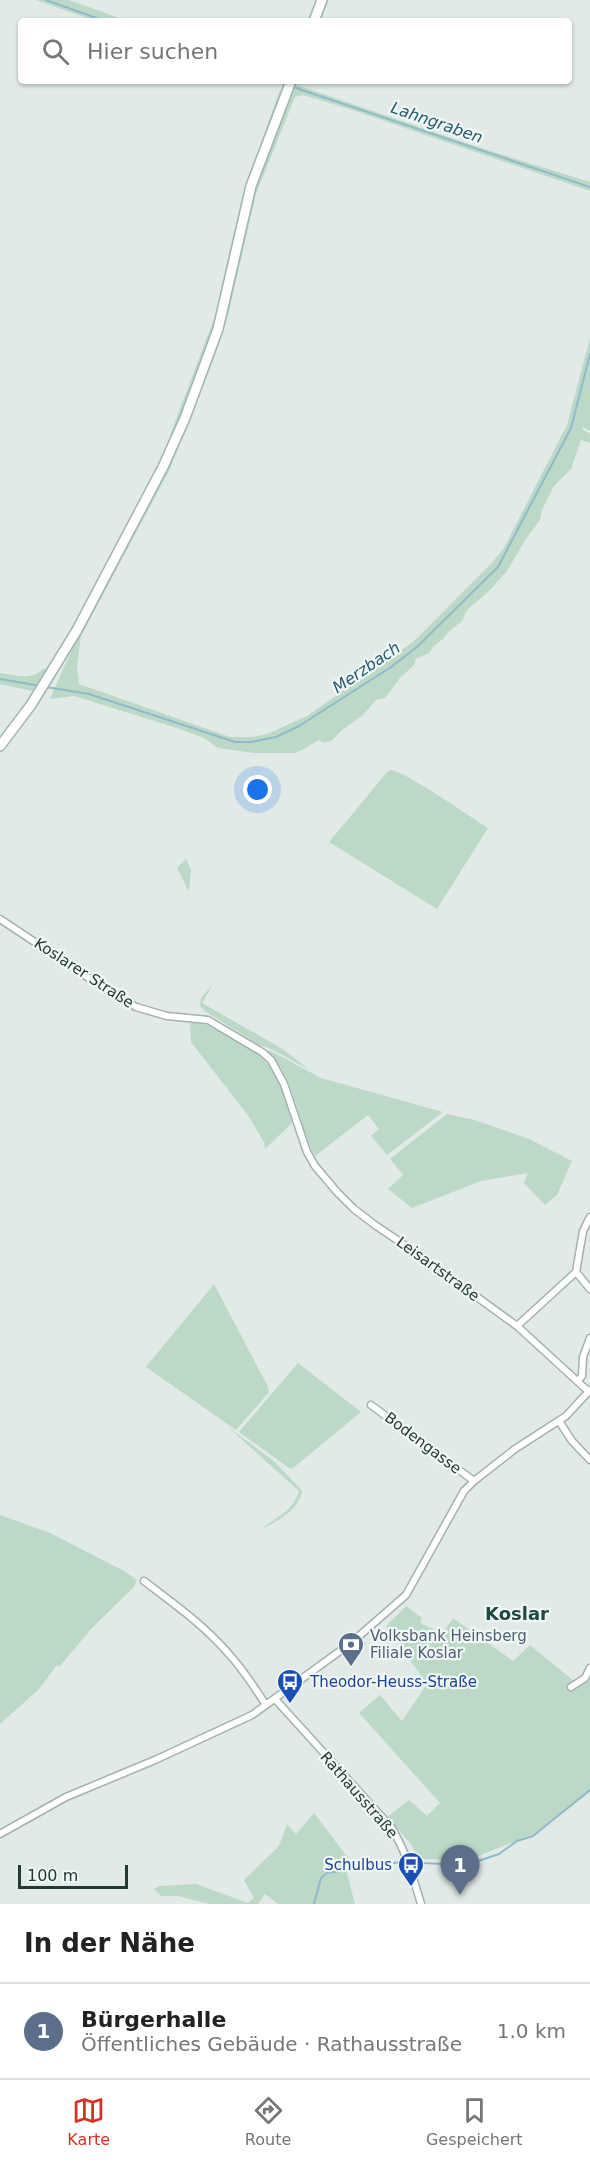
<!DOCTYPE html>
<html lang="de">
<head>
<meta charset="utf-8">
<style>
  body { margin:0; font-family:"DejaVu Sans",sans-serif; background:#f6f6f6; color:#222 }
  .scale { position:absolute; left:18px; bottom:15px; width:110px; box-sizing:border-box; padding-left:6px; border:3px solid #233936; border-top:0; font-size:16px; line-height:21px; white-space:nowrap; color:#233936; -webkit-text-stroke:4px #f1f7f5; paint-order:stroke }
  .you { position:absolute; left:258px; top:790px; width:21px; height:21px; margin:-15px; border:4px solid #fff; border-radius:50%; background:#1a73e8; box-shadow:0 0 0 9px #1a73e833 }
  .badge { display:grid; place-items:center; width:39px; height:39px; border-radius:50%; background:#d93025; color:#fff; font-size:20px; font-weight:700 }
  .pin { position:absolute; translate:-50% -50px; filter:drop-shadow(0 2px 3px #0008) }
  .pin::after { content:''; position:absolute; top:32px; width:21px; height:18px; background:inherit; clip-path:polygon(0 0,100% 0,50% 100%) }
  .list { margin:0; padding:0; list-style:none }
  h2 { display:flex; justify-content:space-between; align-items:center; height:78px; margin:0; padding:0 24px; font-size:26px }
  h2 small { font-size:20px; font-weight:400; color:#767676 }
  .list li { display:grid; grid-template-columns:39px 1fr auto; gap:18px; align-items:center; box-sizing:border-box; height:96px; padding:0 24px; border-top:2px solid #e0e0e0 }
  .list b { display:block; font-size:22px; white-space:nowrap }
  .list p { margin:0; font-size:20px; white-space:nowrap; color:#767676 }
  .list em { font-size:20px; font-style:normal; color:#767676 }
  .icon { flex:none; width:33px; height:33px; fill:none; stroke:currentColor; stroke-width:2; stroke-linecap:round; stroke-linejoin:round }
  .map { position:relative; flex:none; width:590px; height:1904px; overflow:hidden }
  .search { position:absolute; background:#fff; box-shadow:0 2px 4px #0004; left:18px; right:18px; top:18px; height:66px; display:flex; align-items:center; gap:15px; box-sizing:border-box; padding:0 21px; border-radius:6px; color:#767676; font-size:22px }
  .sheet { height:174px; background:#fff }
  nav { display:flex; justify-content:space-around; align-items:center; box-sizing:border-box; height:84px; border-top:2px solid #e0e0e0; background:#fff; font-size:16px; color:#767676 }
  nav a { display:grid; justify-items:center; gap:3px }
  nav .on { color:#d93025 }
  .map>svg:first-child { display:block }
</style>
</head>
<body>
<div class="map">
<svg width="590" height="1904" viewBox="0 0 590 1904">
  <rect width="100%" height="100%" fill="#e1eae7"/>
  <path fill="#bcd9c7" d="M36 0H69L128 21H95Z
    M297 85 478 147 590 182V191L349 109 303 95 295 97 256 194 228 316 216 353 182 440 179 439 194 400 252 194 291 88 295 90Z
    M280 90 282 92 211 339 175 432 170 435 214 319 243 193Z
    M590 338V431L583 427 582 429 590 434V443L581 440 571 469 554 486 542 510 540 520 525 540 507 571 490 590 467 610 462 621 448 632 444 638 433 647 429 653 416 659 414 665 400 678 385 698 376 700 362 716 342 730 332 740 324 743 319 740 302 750 294 753H254L218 748 204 738 177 728 74 696 50 699C86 611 139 532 176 445L179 446 169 471 81 636 77 665 79 684 230 737H253L267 734 307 716 413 642 491 564 504 548 512 532 567 425Z
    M43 669H47L32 691 0 684V673C16 675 31 681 43 669Z
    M391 770C405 771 472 818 488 828L437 909 329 842 388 771Z
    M186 859 191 870 189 892 177 868Z
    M213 984 202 1003 281 1048 310 1070 271 1049 257 1044 205 1011 200 1006 201 998Z
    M190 1023C210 1023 217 1028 234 1038 275 1061 280 1079 292 1123L265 1149 264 1142 247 1114 191 1042Z
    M269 1050 321 1078 443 1112 387 1155 371 1136 379 1129 368 1115 315 1156C297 1123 296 1079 268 1052Z
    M447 1114 475 1120 529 1139 572 1161 557 1195 545 1205 524 1183 528 1173 481 1181 412 1208 388 1189 403 1175 390 1159Z
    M214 1284 268 1387 269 1392 236 1430 146 1367Z
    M298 1363 361 1412 293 1468H289L239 1432Z
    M228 1427 275 1462 302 1491C299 1510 277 1522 261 1529 276 1517 293 1512 299 1491Z
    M0 1515 50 1533 124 1571 137 1580 134 1587 91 1629 59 1667 57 1665 39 1689 0 1724Z
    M406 1606 422 1618 420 1623 443 1633 453 1618 513 1661 530 1645 580 1686 590 1675V1792L536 1833 468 1860 419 1859 411 1844 387 1817 409 1800 427 1816 440 1803 359 1713 380 1695 402 1721 427 1684 386 1626Z
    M314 1813 355 1867 346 1870 355 1904H278L265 1894 258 1904H209L178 1896H161L154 1889 159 1886 196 1884 248 1903 254 1898 244 1880 279 1846 287 1824 296 1834Z"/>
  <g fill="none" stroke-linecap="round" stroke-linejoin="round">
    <path stroke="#8fbaca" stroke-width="2" d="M46 0 105 21
      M276 81 288 85
      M293 87 590 187
      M0 679 41 686
      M46 687 89 694 235 742H251L276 737 299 726 391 667 417 647 498 567 571 428 590 354
      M314 1904 321 1878 327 1873 400 1862 466 1865 499 1854 517 1841 533 1836 590 1790"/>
    <defs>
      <path id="minor" d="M0 919 113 994 136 1007 167 1016 208 1020 262 1052 271 1060 284 1084 307 1152 315 1166 337 1192 354 1209 375 1225 415 1252 517 1326 588 1391
        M576 1272 590 1289
        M517 1326 576 1272 583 1231 590 1217
        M578 1381 582 1376 583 1357 590 1338
        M371 1405 474 1481
        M559 1421 572 1441 590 1460
        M144 1581C173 1603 204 1625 228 1653 243 1669 254 1687 266 1705
        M571 1687 585 1678 590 1668
        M275 1699 391 1827C406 1851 413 1877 421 1904
        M0 1834 66 1797 155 1760 252 1715 351 1643 406 1595 464 1491 474 1481 515 1449 566 1416 590 1390"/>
      <path id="secondary" d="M314 21 322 0
        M0 746 31 705 77 630 163 467 185 418 218 329 251 186 291 81"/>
    </defs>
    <use href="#minor" stroke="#a4b1ae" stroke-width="9"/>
    <use href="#secondary" stroke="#a1b5b0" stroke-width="12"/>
    <use href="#minor" stroke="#fff" stroke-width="6"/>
    <use href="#secondary" stroke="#fff" stroke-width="9"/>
  </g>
  <defs>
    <symbol id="bank-pin" viewBox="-11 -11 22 30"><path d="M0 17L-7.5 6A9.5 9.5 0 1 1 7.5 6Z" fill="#5c6f8a" stroke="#f1f7f5"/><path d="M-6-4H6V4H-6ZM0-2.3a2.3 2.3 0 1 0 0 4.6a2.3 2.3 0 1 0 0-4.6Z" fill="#fff"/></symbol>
    <symbol id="bus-pin" viewBox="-11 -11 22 30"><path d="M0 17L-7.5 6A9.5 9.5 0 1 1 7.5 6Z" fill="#1a4fb4" stroke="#f1f7f5"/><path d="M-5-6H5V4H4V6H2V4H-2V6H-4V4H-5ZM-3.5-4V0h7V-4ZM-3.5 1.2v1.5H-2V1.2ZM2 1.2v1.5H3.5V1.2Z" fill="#fff"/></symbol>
  </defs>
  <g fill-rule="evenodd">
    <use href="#bank-pin" x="336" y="1630" width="30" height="40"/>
    <use href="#bus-pin" x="275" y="1667" width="30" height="40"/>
    <use href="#bus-pin" x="396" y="1850" width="30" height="40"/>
  </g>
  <g text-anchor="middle" stroke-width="4.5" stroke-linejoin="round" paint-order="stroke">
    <g font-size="15" fill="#233936" stroke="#f1f7f5">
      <text transform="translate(84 973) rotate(33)" y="5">Koslarer Straße</text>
      <text transform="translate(438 1269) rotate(36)" y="5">Leisartstraße</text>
      <text transform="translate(423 1443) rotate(37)" y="5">Bodengasse</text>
      <text transform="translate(359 1795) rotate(49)" y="5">Rathausstraße</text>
    </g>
    <g font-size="15" fill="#4e5e75" stroke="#f1f7f5" text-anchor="start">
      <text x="370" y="1641">Volksbank Heinsberg<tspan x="370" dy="17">Filiale Koslar</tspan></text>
    </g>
    <g font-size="15" fill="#164399" stroke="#f1f7f5" text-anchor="start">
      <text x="310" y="1687">Theodor-Heuss-Straße</text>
      <text x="392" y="1870" text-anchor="end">Schulbus</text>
    </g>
    <g font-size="16" font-style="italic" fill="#245a6f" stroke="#f1f7f5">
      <text transform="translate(437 122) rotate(19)" y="6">Lahngraben</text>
      <text transform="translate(366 667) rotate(-34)" y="6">Merzbach</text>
    </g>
    <g font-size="18" font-weight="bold" fill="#214944" stroke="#f1f7f5">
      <text x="517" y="1620">Koslar</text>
    </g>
  </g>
</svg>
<div class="scale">100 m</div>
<div class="you"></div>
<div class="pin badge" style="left:460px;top:1895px;background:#5c6f8a">1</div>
<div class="search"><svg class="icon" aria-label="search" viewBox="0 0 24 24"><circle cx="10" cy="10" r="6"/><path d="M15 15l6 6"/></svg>Hier suchen</div>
</div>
<section class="sheet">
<h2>In der Nähe<small></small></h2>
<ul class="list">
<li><span class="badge" style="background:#5c6f8a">1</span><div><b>Bürgerhalle</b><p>Öffentliches Gebäude · Rathausstraße</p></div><em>1.0 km</em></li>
</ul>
</section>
<nav>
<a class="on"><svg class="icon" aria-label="map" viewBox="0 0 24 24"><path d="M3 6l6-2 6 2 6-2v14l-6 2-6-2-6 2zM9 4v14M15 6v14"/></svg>Karte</a>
<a><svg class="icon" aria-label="directions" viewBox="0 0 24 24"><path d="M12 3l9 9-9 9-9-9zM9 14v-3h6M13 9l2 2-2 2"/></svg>Route</a>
<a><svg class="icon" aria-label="saved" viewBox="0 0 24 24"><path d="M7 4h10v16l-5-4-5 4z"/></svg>Gespeichert</a>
</nav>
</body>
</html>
